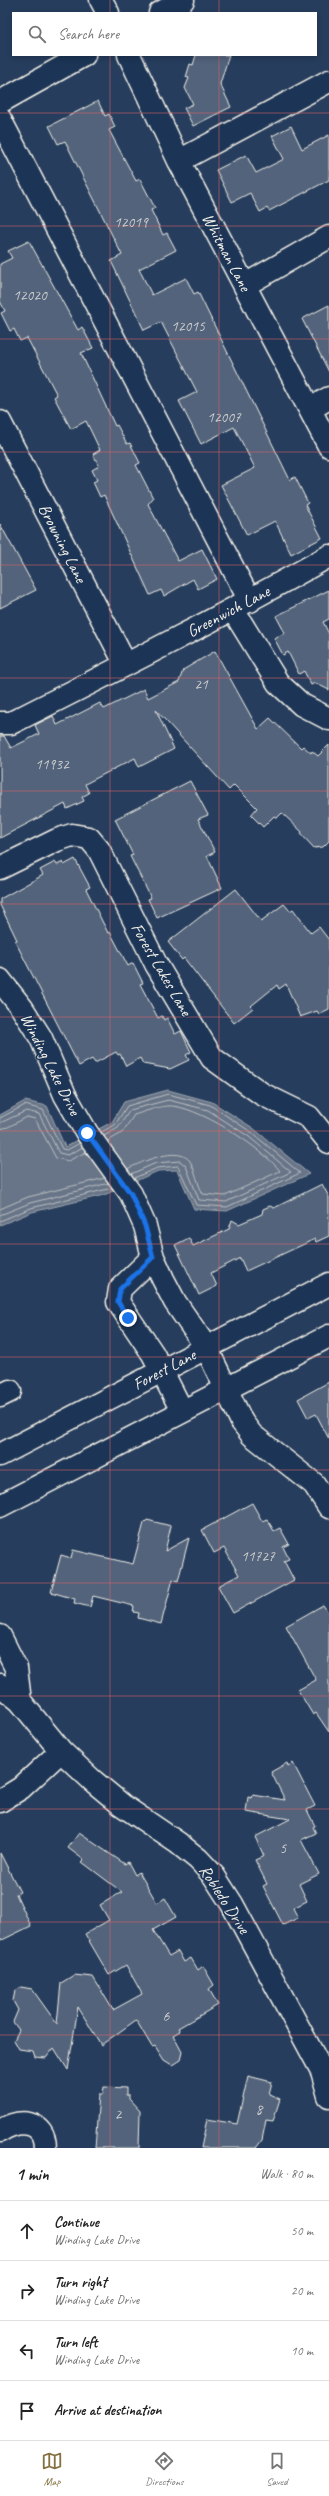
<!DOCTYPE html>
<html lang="en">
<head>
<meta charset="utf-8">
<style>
  body { margin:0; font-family:Caveat,sans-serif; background:#f6f6f6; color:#222 }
  .stop { position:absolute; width:12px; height:12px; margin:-9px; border:3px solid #1a73e8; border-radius:50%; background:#fff }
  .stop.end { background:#1a73e8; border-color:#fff; box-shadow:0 1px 4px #0008 }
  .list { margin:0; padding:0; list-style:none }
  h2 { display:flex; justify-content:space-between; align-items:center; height:52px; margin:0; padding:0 16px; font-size:17px }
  h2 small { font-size:13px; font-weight:400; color:#767676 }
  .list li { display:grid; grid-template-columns:26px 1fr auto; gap:12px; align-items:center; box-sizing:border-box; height:60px; padding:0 16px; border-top:1px solid #e0e0e0 }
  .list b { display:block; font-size:15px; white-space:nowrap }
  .list p { margin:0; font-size:13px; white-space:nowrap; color:#767676 }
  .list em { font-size:13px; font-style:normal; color:#767676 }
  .icon { flex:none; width:22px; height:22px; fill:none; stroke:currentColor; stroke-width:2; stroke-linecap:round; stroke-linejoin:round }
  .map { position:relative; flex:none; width:329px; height:2148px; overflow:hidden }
  .search { position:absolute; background:#fff; box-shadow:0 2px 6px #0003; left:12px; right:12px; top:12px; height:44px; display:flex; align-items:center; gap:10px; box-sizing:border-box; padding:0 14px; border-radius:0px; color:#767676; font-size:15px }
  .sheet { height:292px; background:#fff }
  nav { display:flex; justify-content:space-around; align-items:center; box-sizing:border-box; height:56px; border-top:1px solid #e0e0e0; background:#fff; font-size:11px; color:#767676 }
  nav a { display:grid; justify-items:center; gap:2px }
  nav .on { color:#857141 }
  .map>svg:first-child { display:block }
</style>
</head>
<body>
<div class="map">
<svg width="329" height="2148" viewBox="0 0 329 2148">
  <rect width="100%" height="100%" fill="#263d5d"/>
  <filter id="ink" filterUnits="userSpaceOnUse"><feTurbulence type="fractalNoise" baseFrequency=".025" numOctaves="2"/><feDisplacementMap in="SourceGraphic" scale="8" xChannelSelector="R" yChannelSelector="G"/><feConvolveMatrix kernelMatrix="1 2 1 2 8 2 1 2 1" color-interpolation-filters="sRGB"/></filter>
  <g filter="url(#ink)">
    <path fill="#677588" stroke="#9fa7ae" d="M168 1090 212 1102 253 1128 309 1174 227 1211 194 1209 177 1170 158 1171 104 1195 32 1212 0 1225V1115L25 1101 47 1106 65 1147 112 1122 124 1102Z"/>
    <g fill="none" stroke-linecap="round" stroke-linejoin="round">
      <path stroke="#bcbfc2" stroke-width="1" d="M0 1118 25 1105 43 1110 62 1149 67 1150 80 1143
        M0 1123 26 1111 39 1114 59 1153 68 1155 83 1147
        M0 1129 8 1127 27 1117 35 1119 56 1158 68 1161 86 1152
        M101 1132 115 1125 127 1106 168 1094 210 1105 251 1132 300 1173 227 1207 196 1205 178 1166 157 1168 134 1178
        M104 1136 118 1128 130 1110 168 1100 208 1110 248 1136 291 1172 226 1202 199 1200 186 1166 180 1161 156 1163 131 1174
        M108 1141 122 1133 134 1115C144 1112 156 1107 167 1106 194 1103 264 1149 280 1171L225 1196 203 1194C197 1184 196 1171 190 1161 178 1145 142 1162 127 1169
        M0 1209 28 1197 105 1178
        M0 1215 30 1203 109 1183
        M0 1221 31 1208 112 1188"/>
    </g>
    <path fill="#52647b" stroke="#f4f1e8" d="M196 55H229L220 84 231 107 193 126 184 108 193 104 185 88 189 78 186 77 190 64 193 65Z
      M98 101 105 116 109 114 115 127 109 130 136 181 140 179 155 208 151 210 163 235 167 233 176 250 139 269 152 295 186 278 194 294 198 292 290 480 295 477 308 503 305 505 322 538 291 554 275 521 247 535 221 485 255 468 234 427 201 444 179 401 197 392 161 322 144 330 111 261 122 255 65 141 58 144 49 126Z
      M291 126 302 149 329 135V180L269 211 267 208 260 212 250 193 232 202 216 170 246 155 256 173 284 159 272 136Z
      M29 241 78 330 82 327 93 348 81 353 115 426 117 425 127 444 130 443 140 463 136 465 153 498 148 504 178 561 202 549 217 579 198 589 193 579 164 596 161 590 150 595 104 495 100 497 93 482 97 480 92 470 99 466 93 454 100 450 86 421 71 429 54 397 57 395 27 338 20 341 14 329 10 331 1 313 5 311 0 301V264L12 258 8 251Z
      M329 305V372L302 319Z
      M0 524 36 590 0 608Z
      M329 590V619L323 622 329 634V690L315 683 311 685 304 671 299 674 288 652 283 655 274 638 285 633 276 616Z
      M215 651 258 729 270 718 301 748 303 746 311 753 312 751 318 756 329 745V841L323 847 314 848 301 834 302 832 282 813 277 818 274 816 263 827 251 815 257 808 234 785 229 790 156 710 174 749 139 767 135 758 85 784 89 793 82 797 84 801 67 809 65 804 0 838V736H4L11 748 39 734 35 725 53 716 57 725 100 703 104 709 144 689 148 698 179 682 183 670Z
      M190 781 208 815 198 819 215 852 207 856 222 888 157 918 148 899 151 898 130 856 133 855 115 819Z
      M75 859 90 887 86 889 108 933 110 932 128 966 133 963 143 983 140 984 158 1018 162 1016 164 1020 167 1018 175 1034 181 1031 191 1052 186 1055 189 1060 170 1069 143 1064 140 1058 126 1066 120 1054 118 1055 116 1052 95 1063 92 1059 79 1066 15 941 17 940 0 905V899L43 875 40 870 55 862 57 865 63 862 64 865Z
      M236 889 261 921 284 904 290 911 293 909 311 933 319 927 329 940V1009L319 1014 317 1011 300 1017 286 984 279 989 277 985 251 1006 253 1008 234 1023 184 958 182 960 168 942Z
      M322 1184 329 1197V1236L316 1242 315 1239 246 1271 240 1258 211 1273 217 1286 199 1295 175 1245 189 1238 193 1246 229 1229 232 1220 239 1224 262 1214 263 1209 270 1206 274 1208Z
      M329 1382V1439L316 1414 308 1418 298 1399Z
      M252 1503 262 1521 267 1519 274 1531 280 1528 289 1544 283 1547 289 1559 284 1561 294 1580 233 1613 218 1586 239 1575 224 1548 214 1553 202 1530Z
      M147 1520 171 1526 165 1551 189 1538 178 1581 173 1579 161 1624 138 1618 139 1613 133 1612 134 1606 93 1596 90 1607 74 1603 75 1599 51 1592 61 1555 71 1558 73 1550 133 1564 144 1523Z
      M323 1605 329 1614V1732L316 1713 313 1715 298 1690 316 1680 286 1626Z
      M287 1763 288 1766 293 1763 315 1806 307 1810 315 1826 313 1827 316 1833 301 1840 319 1874 299 1884 307 1901 293 1908 298 1918 283 1925 263 1886 267 1884 255 1860 264 1856 255 1837 290 1819 246 1812 248 1797 252 1798 253 1795 285 1800 271 1772Z
      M79 1833 125 1864 128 1862 135 1875 139 1872 157 1903 165 1898 176 1917 153 1930 169 1956 178 1951 184 1962 191 1958 198 1970 203 1966 214 1985 209 1989 218 2005 178 2028 180 2031 173 2035 182 2052 180 2060 172 2065 164 2060 155 2046 152 2047 136 2020 101 2045 78 2007 68 2070 54 2048 46 2058 35 2057 33 2051 19 2049 14 2040 19 2030 13 2022 18 2010 13 2001 15 1991 21 1987 32 1989 57 2024 61 1983 74 1975 93 1977 113 2010 142 1994 126 1965 109 1975 85 1934 109 1920 100 1905 122 1892 82 1862 84 1860 68 1848Z
      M0 1853 20 1892 16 1894 31 1926 0 1941Z
      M248 2076 272 2082 269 2094 280 2099 273 2121 266 2120 262 2140 256 2148H201L207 2119 237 2124Z
      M104 2087 126 2088V2095H129V2099L140 2111 139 2148H95L99 2094H103Z"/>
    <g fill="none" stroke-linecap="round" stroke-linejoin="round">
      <defs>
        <path id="minor" d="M101 0 108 13
          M160 13 183 0
          M129 55 179 161 329 446
          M0 102 84 55
          M0 119 250 601
          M179 161 329 81
          M245 285 329 237
          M310 409 329 398
          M0 422 126 665
          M233 610 278 683 302 705 329 719
          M0 723H11C118 669 225 615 329 556
          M0 868 57 840 72 835 89 838 99 850 156 964 212 1058 262 1094 309 1117 329 1142
          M0 980 22 1008 41 1038 65 1095 87 1133 131 1194 145 1226 153 1257 163 1279 175 1302 206 1347 242 1422 252 1435 314 1484 329 1507
          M153 1257 120 1289 118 1302 153 1354 182 1411
          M0 1396 10 1391
          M0 1636 16 1668 20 1701
          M0 1685 20 1701 61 1751 93 1781 122 1805 178 1843 198 1859 214 1876 232 1904 322 2071 329 2096
          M0 1801 21 1788 61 1751
          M0 2131C19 2119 45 2119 45 2148"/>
        <path id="major" d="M0 1455 329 1284
          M0 1506 329 1336"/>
      </defs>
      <use href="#minor" stroke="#f4f1e8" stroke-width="25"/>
      <use href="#major" stroke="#f4f1e8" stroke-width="25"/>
      <use href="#minor" stroke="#1d3557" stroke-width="22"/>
      <use href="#major" stroke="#1d3557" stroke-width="22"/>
    </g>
  </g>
  <g fill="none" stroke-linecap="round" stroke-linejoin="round" filter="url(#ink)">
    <path stroke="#1a73e8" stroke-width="5" d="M87 1133 131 1194 145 1226 153 1257 120 1289 118 1302 128 1318"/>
  </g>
  <path fill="none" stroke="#df6462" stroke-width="1" stroke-opacity="0.55" d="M110 0V13M219 0V13M110 55V2148M219 55V2148M0 113H329M0 226H329M0 339H329M0 452H329M0 565H329M0 678H329M0 791H329M0 904H329M0 1017H329M0 1131H329M0 1244H329M0 1357H329M0 1470H329M0 1583H329M0 1696H329M0 1809H329M0 1922H329M0 2035H329"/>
  <g text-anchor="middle" stroke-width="3" stroke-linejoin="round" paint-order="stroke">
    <g font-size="15" fill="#cccecd">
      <text x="131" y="227">12019</text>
      <text x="30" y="300">12020</text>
      <text x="188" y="331">12015</text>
      <text x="224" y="422">12007</text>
      <text x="201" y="689">21</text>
      <text x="52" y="769">11932</text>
      <text x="258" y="1561">11727</text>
      <text x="283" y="1853">5</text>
      <text x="166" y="2021">6</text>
      <text x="259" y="2114">8</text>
      <text x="118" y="2119">2</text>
    </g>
    <g font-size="17" fill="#f4f1e8" stroke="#1d3557">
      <text transform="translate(227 252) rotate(62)" y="6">Whitman Lane</text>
      <text transform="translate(63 543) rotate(63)" y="6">Browning Lane</text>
      <text transform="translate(228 611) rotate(-28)" y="6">Greenwich Lane</text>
      <text transform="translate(162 969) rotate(60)" y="6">Forest Lakes Lane</text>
      <text transform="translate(51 1064) rotate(63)" y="6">Winding Lake Drive</text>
      <text transform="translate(164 1369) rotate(-28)" y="6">Forest Lane</text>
      <text transform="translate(225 1899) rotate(57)" y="6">Robledo Drive</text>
    </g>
  </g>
</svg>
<div class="stop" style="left:87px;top:1133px"></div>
<div class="stop end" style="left:128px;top:1318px"></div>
<div class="search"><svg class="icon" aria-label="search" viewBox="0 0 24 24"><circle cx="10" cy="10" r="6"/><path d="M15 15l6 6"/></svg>Search here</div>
</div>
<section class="sheet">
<h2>1 min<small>Walk · 80 m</small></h2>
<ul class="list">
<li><svg class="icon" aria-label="ahead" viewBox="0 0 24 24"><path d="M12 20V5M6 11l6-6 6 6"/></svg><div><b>Continue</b><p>Winding Lake Drive</p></div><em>50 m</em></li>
<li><svg class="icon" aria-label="right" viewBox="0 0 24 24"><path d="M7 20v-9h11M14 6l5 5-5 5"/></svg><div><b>Turn right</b><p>Winding Lake Drive</p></div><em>20 m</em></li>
<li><svg class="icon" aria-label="left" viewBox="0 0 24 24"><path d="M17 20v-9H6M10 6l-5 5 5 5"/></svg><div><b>Turn left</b><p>Winding Lake Drive</p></div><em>10 m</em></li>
<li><svg class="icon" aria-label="arrive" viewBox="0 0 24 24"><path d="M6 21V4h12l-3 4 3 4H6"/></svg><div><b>Arrive at destination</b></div></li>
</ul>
</section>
<nav>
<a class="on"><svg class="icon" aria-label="map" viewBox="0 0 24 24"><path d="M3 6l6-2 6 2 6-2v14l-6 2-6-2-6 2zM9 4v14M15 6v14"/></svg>Map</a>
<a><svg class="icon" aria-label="directions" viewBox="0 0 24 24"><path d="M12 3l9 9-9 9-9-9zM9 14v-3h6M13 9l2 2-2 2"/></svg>Directions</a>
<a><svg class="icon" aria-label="saved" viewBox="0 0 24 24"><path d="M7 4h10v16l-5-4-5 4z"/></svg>Saved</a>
</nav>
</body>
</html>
